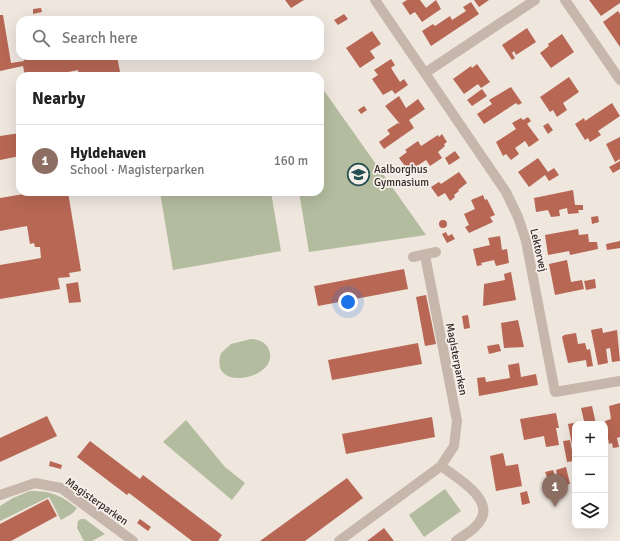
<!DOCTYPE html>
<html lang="en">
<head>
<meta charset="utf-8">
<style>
  body { margin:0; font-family:Signika,sans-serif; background:#f6f6f6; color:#222 }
  .controls { position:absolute; right:12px; bottom:12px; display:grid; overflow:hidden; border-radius:8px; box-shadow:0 4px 16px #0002 }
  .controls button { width:36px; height:36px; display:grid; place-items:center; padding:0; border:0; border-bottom:1px solid #e0e0e0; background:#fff; color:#222; font:20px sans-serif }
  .you { position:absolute; left:348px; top:302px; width:14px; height:14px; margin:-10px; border:3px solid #fff; border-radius:50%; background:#1a73e8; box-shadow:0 0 0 6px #1a73e833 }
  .badge { display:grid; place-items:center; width:26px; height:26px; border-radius:50%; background:#db2777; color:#fff; font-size:13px; font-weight:700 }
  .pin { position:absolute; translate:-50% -33px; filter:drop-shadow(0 1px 2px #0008) }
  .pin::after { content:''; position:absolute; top:21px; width:14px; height:12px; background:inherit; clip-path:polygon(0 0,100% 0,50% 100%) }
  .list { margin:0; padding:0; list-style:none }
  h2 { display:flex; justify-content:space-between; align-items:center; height:52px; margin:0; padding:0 16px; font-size:17px }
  h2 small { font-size:13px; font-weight:400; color:#767676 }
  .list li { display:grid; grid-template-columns:26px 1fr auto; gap:12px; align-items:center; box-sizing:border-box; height:72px; padding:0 16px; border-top:1px solid #e0e0e0 }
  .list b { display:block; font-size:15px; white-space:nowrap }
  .list p { margin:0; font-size:13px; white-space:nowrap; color:#767676 }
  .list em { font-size:13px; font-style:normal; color:#767676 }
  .icon { flex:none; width:22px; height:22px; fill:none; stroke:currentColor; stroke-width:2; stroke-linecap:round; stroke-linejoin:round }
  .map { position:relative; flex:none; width:620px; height:541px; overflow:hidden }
  .search { position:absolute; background:#fff; box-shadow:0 4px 16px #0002; left:16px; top:16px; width:308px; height:44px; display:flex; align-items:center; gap:10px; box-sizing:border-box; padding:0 14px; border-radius:12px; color:#767676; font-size:15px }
  .panel { position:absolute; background:#fff; box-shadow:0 4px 16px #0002; left:16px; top:72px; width:308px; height:124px; border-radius:12px }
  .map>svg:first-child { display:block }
</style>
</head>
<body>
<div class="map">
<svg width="620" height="541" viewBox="0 0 620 541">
  <rect width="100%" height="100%" fill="#efe6de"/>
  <path fill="#b4bc9f" d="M320 85 426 235 309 252 299 192H320Z
    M160 192H271L281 251 173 270Z
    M251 339C257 339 263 341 267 346 287 377 207 396 221 353L231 344Z
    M186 420 225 467 245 483 232 500 163 442Z
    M445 489 461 511 424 537 409 515Z
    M30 491C52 491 60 495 77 508L73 513 61 520 49 497 0 521V506L13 498Z
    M81 519H85L105 534 92 541H84L77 528 78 521Z"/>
  <path fill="#b76754" d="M285 0H304L291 8Z
    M407 0H420L426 8 436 0 441 9 422 22 415 12 410 15 402 3Z
    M474 0H489L479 7Z
    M589 0H620V3L601 16Z
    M471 2 479 14 431 46 422 31 433 24 435 26 450 16 452 20 466 11 463 7Z
    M41 8 42 12 33 14V9Z
    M618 11 620 14V47L603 22Z
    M344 14 348 19 338 25 334 20Z
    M0 15H3L11 63 24 61 23 56H117L120 72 94 76H79L78 70 49 76H25L23 66 0 71Z
    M527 28 536 42 516 55 514 51 512 53 515 58 512 60 502 45Z
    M372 31 381 44 370 51 375 58 360 68 346 48Z
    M562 34 574 52 551 68 540 53 549 46 548 44Z
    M229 56H251V57L229 60Z
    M391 59 395 65 391 68 400 82 404 79 408 85 395 94 392 90 383 95 372 79 378 75 374 70Z
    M477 64 490 82 481 88 478 84 464 94 453 79 471 66 472 68Z
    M569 77 579 92 563 103 567 110 557 117 553 110 550 112 540 97Z
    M511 87 522 103 518 105 516 103 484 124 477 114 492 104 489 100Z
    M482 89 487 96 472 106 467 100Z
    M399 96 406 108 418 99 425 109 409 120 414 128 384 149 379 142 390 134 387 130 398 123 400 124 385 106Z
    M612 103 620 116 598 131 601 135 590 142 588 138 585 140 575 124 584 118 585 121Z
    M364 106 367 110 361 114 358 110Z
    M528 117 531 121 527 124 539 140 529 147 525 141 515 148 519 154 511 160 506 154 503 156 496 142 516 129 512 123 521 118 523 120Z
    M548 123 553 130 548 134 543 126Z
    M20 133V156L0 160V136Z
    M442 134 447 142 444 144 445 146 438 152 442 158 430 166 426 160 417 166 419 168 411 174 399 158 407 152 405 150 418 141 421 146 438 135 439 137Z
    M620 137V159L615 162 606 144Z
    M455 151 460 158 449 165 445 158Z
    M538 158 548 172 554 168 559 175 549 181 545 175 529 187 518 172Z
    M620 161V169L613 173 609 167Z
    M459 172 467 183 458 190 459 191 454 195 455 197 450 201 445 193 438 197 431 187 439 182 441 184Z
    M573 190 575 205H583V210H578L579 213 568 214 567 208 559 210 560 216 551 217 548 210 536 212 534 198Z
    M36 192H68L81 271 69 273 70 277 58 278 60 289 0 299V265L41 258 40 247H35L34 243 30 244 27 226 0 231V198Z
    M483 195 485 200 487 199 495 215 490 217 493 222 469 233 465 227 469 225 464 214 475 209 471 200Z
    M598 216 599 222 592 224 591 217Z
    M439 224a4 4 0 1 1 8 0a4 4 0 1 1-8 0Z
    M578 229 579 235 588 234 589 242H597L598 249 570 255 569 251 548 255 545 235Z
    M446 232 448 236 452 234 455 239 447 243 442 234Z
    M500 236 502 250 507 249 509 263 496 266 494 260 481 263 482 265 477 266 473 249 490 245 488 238Z
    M620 241V248L607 250 606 244Z
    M567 260 571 282 582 280 584 289 555 295 549 264Z
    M404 269 408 289 318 306 314 286Z
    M511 272 516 300 483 306 484 284 505 280 504 274Z
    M595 279 596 288 586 290 584 281Z
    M78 282 81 302 69 303 66 284Z
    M426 295 436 344 425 346 416 297Z
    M468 315 470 328 464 329 462 316Z
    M518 320 524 347 504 348 501 323Z
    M602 328 603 333 617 330 620 361 612 362 610 348 606 349 608 363 598 365 591 330Z
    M576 333 578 344 585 343 587 350 590 349 593 366 587 367 586 360 568 363 562 337 564 335Z
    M418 343 422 364 332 380 328 360Z
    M499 344 501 351 489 354 487 346Z
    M519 363 521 377 536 374 538 385 479 396 477 378 485 377 486 382 510 378 508 365Z
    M620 403V437L617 438 619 447 613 448 612 443 609 444 605 421 611 419 609 406Z
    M592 406 596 424H575V445H572L568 424 584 421 581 408Z
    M556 413 559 428H556L559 445 546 447 544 436 524 440 520 419Z
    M47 416 57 436 0 462V438Z
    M432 417 435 437 346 454 342 434Z
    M570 440 574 461 567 462 563 441Z
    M90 441 140 479 143 475 222 535 218 541H192L129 493 127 495 77 457Z
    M503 453 506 466 518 464 522 486 496 491 490 456Z
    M50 461 62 465 61 469 49 466Z
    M566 467 570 484 561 486 559 485 556 470Z
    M553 470 555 475 547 477 545 472Z
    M347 478 363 498 305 541H260Z
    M527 491 530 503 522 505 520 493Z
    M48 499 57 516 11 541H0V524Z
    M140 519 151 527 148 531 137 523Z
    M384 528 394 541H367Z"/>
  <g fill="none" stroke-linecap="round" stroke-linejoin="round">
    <path stroke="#c6b6ab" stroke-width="10" d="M375 0 506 192 518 217 526 241 555 392 620 381
      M565 0 620 80
      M425 73 535 0
      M413 257 436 252
      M441 466C456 477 495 499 480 521 475 530 464 535 456 541
      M0 495 35 483 61 488 133 541
      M339 541 441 466 454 446 457 421 425 255"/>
  </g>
  <defs>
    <symbol id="school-ring" viewBox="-11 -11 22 22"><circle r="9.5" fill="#f7f0ea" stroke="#245051" stroke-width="1.5"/><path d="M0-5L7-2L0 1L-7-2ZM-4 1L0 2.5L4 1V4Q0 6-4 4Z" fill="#245051"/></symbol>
  </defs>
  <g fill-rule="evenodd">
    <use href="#school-ring" x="346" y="162" width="25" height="25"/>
  </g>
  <g text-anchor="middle" stroke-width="3.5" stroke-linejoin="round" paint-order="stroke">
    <g font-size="11" fill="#352c29" stroke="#f7f0ea" text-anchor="start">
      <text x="374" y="173">Aalborghus<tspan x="374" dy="13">Gymnasium</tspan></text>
    </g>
    <g font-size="11" fill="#352c29" stroke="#f7f0ea">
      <text transform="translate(539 250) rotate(77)" y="4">Lektorvej</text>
      <text transform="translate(457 359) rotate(79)" y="4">Magisterparken</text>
      <text transform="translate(97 501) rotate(35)" y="4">Magisterparken</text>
    </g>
  </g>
</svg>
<div class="controls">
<button>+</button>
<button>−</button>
<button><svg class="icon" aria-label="layers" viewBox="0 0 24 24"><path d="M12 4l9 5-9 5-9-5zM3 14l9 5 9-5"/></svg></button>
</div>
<div class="you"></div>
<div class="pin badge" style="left:555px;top:507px;background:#8d6e63">1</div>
<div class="search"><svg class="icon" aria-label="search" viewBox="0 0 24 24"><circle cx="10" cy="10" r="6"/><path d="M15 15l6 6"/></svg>Search here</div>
<section class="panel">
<h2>Nearby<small></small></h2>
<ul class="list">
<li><span class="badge" style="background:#8d6e63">1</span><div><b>Hyldehaven</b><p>School · Magisterparken</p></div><em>160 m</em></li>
</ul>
</section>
</div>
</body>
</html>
